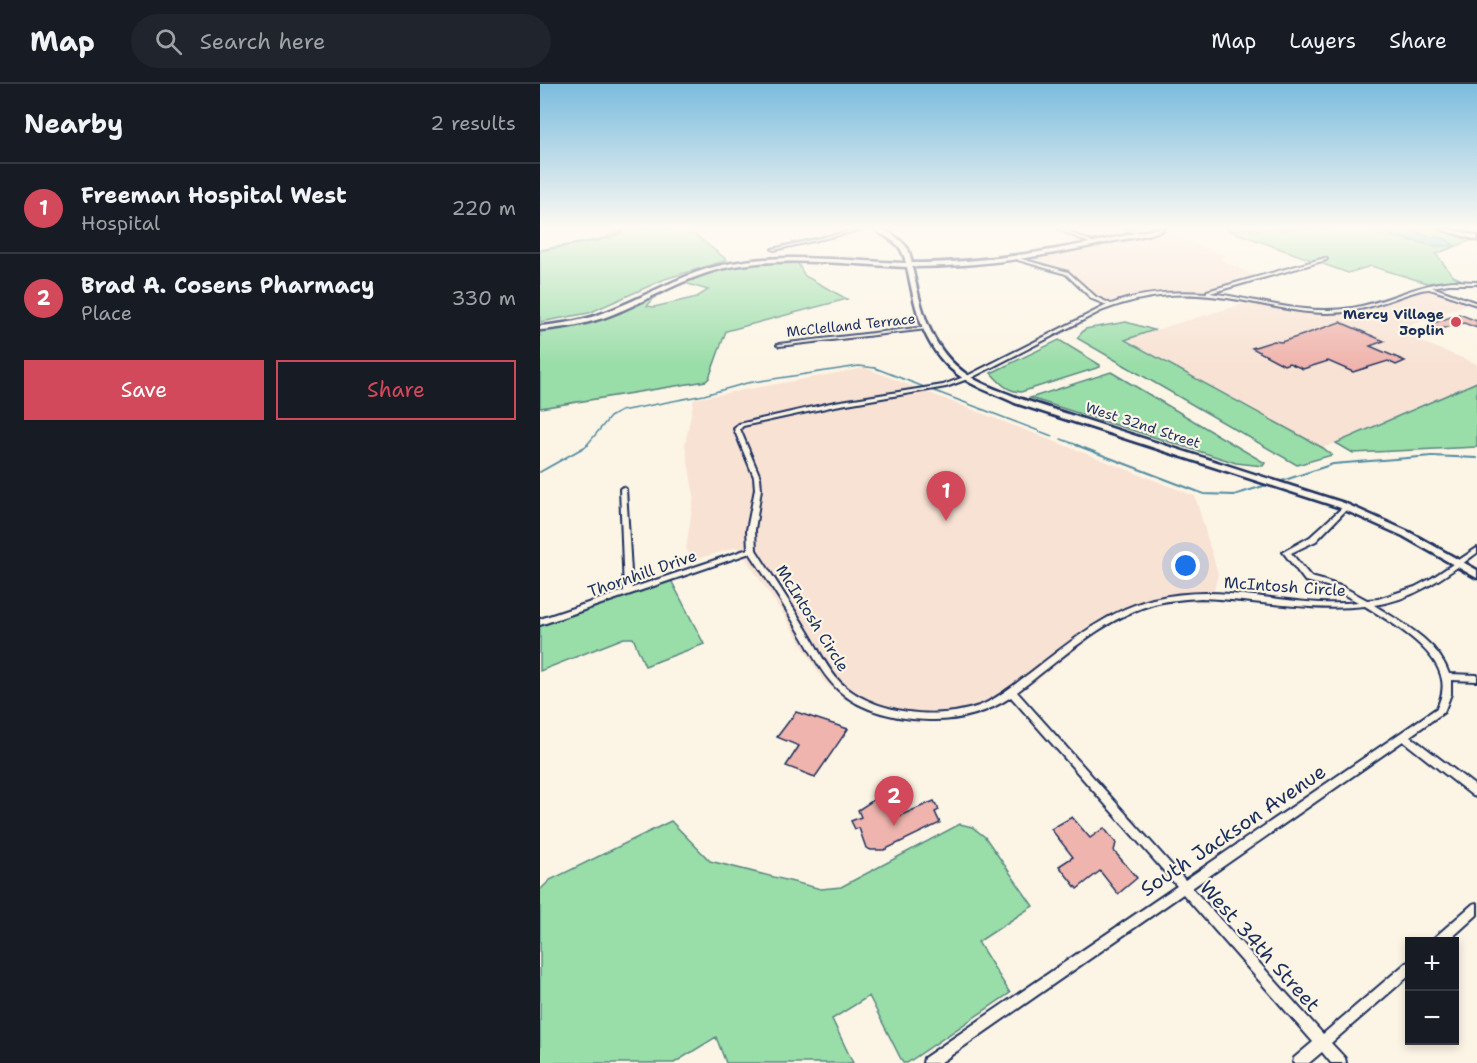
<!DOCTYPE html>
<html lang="en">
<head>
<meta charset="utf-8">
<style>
  body { margin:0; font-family:"Shantell Sans",sans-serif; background:#20242c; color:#f1f3f6 }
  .controls { position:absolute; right:18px; bottom:18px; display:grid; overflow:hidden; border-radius:0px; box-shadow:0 3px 9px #0003 }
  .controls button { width:54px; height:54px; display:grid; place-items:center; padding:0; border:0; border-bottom:2px solid #363941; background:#171b24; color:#f1f3f6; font:30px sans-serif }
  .you { position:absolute; left:646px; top:482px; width:21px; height:21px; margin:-15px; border:4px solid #fff; border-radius:50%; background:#1a73e8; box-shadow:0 0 0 9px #1a73e833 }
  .badge { display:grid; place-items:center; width:39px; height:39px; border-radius:50%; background:#d1495b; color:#fff; font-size:20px; font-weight:700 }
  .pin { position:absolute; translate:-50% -50px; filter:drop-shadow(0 2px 3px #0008) }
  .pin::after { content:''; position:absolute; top:32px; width:21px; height:18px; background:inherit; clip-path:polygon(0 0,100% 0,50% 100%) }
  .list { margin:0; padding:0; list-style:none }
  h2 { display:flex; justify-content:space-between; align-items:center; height:78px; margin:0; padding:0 24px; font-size:26px }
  h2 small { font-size:20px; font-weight:400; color:#9ea1a6 }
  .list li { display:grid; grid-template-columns:39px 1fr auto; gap:18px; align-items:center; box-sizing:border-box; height:90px; padding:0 24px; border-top:2px solid #363941 }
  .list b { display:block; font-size:22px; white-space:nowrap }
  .list p { margin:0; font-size:20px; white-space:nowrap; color:#9ea1a6 }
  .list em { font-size:20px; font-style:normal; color:#9ea1a6 }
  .actions { display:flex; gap:12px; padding:18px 24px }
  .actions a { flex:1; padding:14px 0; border:2px solid #d1495b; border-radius:0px; text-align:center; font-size:21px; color:#d1495b }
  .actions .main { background:#d1495b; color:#fff }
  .icon { flex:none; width:33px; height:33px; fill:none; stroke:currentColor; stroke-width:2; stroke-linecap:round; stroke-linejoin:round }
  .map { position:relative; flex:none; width:937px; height:979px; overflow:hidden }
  header { display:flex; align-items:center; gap:36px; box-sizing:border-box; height:84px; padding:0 30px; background:#171b24; border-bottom:2px solid #363941 }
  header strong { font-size:28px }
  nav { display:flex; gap:33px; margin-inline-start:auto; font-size:21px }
  .search { width:420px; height:54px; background:#20242c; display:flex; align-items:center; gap:15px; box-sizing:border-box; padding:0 21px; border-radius:33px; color:#9ea1a6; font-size:22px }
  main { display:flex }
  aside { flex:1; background:#171b24 }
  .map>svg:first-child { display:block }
</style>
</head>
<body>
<header>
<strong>Map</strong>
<div class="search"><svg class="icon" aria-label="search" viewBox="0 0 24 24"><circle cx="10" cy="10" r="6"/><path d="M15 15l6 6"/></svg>Search here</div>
<nav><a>Map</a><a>Layers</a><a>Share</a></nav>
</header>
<main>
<aside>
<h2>Nearby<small>2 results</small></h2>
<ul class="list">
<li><span class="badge">1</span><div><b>Freeman Hospital West</b><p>Hospital</p></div><em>220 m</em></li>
<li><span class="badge">2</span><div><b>Brad A. Cosens Pharmacy</b><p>Place</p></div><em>330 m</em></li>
</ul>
<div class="actions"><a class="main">Save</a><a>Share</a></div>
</aside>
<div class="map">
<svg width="937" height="979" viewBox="0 0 937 979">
  <rect width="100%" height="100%" fill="#fcf5e5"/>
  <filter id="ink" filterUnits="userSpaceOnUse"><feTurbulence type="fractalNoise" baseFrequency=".0167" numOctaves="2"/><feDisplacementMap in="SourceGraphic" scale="12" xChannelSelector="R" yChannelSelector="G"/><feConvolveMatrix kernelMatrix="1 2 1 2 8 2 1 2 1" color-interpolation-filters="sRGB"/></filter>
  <g filter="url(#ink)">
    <path fill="#f8e2d4" d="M622 147 687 172 679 175 718 193 666 207 618 208 568 218 556 213 528 188 487 177Z
      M889 203 933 218 855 247 937 280V298L783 364 585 255 713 217 745 225 800 227 826 223Z
      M325 284 655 412 678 490 671 518H635L597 526 569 540 487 604 430 632 377 639 345 632 307 617 283 596 243 530 198 463 153 476 146 465 154 412 145 361 154 315Z"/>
    <path fill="#99dda8" stroke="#5a8683" stroke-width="1.5" d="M87 145H148L187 176 125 195 49 229 0 238V166L73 153Z
      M685 145H905L937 154 896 170 913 192 922 196 887 199 831 182 808 189Z
      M257 178 265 192 307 215 186 247 169 294 166 297 0 324V245L37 240 110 212 115 213 107 222 114 223 157 213 168 206 141 198C178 184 217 177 257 178Z
      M586 238 614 246 585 256 783 364 792 371 757 381 537 254 545 245Z
      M519 256 560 281V283L481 308C467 307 460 299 451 289Z
      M571 288 725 379 723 382 696 379 490 314Z
      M937 298V363L813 369 796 359Z
      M131 496 164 560 105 582 93 554H84L0 587V542Z
      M131 737 170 777 281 805 301 803 420 740 432 743 445 753 493 822 438 858 470 909 367 979H363L329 912 292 935 313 979H186L176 953 134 979H0V806L10 796Z"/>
    <path fill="#77c8cf" stroke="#528ba2" stroke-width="1.5" d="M824 145H871L886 152 906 155 915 162H894Z"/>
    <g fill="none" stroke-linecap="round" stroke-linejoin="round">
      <path stroke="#528ba2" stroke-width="1.5" d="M0 167 60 156 84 146
        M392 306 512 352
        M521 355 540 362
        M46 362 70 333 81 327 164 311 207 299 319 282 335 284 384 303"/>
      <path stroke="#528ba2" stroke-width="2" d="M536 361 664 410 694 411 730 400
        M0 388 48 361
        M742 397 793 380 892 372 937 374"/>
    </g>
    <path fill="#efb4ad" stroke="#1b2f5e" stroke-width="1.5" d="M919 230 937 237V244L924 239 900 245 888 241Z
      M800 238 844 257 830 262 865 277 856 281 848 277 813 288 788 277 763 285 749 279 744 281 712 264 734 257 741 258 760 252Z
      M256 628 308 645 275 693 246 682 259 662 237 653Z
      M341 711 349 728 356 725 359 732 394 717 399 726 395 728 400 739 344 766H331L326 764 319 744 315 745 311 737 321 733 318 726Z
      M532 733 550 754 564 744 576 759 574 767 597 794 578 810 560 787 537 805 519 782 533 773 511 745Z"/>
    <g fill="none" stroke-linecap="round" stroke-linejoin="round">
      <defs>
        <path id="street" d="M319 145H325L234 166 232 165Z
          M518 145H523L557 160 554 161Z
          M586 145H591L602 150 599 151Z
          M478 174 528 188 556 213 571 220C602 208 635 207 667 209V207L785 174 787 175 786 176 670 209C717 215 764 232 812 224 844 219 873 202 905 198 915 196 926 198 937 198V200H909L892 203 937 219V221C922 217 903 208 889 205 881 204 852 216 841 219 824 225 806 229 787 229 759 229 732 222 705 217 652 207 612 207 561 227L433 293 406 303 295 322 203 342 200 345 220 393 221 405 215 446 216 466C233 493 251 520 268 548 278 564 286 584 300 598 333 630 396 637 439 622 452 617 463 609 474 601 516 570 561 528 613 515 638 509 665 508 690 510 732 512 775 523 818 518L787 502 765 497 743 468 770 453 804 422H808L809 423 776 457 751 469 771 493 782 496 803 503 827 516 838 515 875 503 892 494 937 464V469C905 492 874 516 834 521 862 539 898 557 909 590L937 591V597L911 596V610L904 628 870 652 937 703V713L933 712 863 657 652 804 783 950 866 879 870 877V891L791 959 805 974 806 979H791L782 968 769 979H753L754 974 773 958 643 810 400 979H383L384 974 637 802 471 613C447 629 418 637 389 636 353 635 313 626 290 597 277 582 269 563 259 547 243 520 227 495 210 469L0 541V535L84 507 80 405 81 404 83 403 86 405 92 504 208 465 207 446 215 405 214 393 194 345 199 340 295 318 403 301 429 291 567 221 552 215 526 190 478 176ZM661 514C715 516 771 528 825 522 850 538 897 564 902 596 904 606 901 615 897 624L645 796 477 608C519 577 563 534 614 520 629 516 645 515 661 514Z
          M385 243 387 244V245L239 262 237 261 239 260Z
          M937 819V831L907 858H892L894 854 933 820Z"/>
        <path id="secondary" d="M334 145C347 145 361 155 368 165 370 169 371 176 372 179 455 179 534 163 615 145H624C610 152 590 154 574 157 508 172 441 183 372 183 382 227 389 265 429 292 444 302 464 308 481 315L804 419 869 448 937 486V494L863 452 798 423 475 319C459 311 439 305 424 295 383 268 376 227 367 183 305 180 241 171 180 185 142 195 108 216 71 231 48 240 24 244 0 246V242C21 240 43 237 63 229 102 215 137 192 178 182 239 167 304 177 366 179 361 157 351 157 334 145Z
          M901 145H909L937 152V156Z"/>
      </defs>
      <use href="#street" stroke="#1b2f5e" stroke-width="4"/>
      <use href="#secondary" stroke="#1b2f5e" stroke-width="5"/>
      <use href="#street" fill="#fcf5e5" fill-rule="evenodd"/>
      <use href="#secondary" fill="#fcf5e5" fill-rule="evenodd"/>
    </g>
  </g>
  <linearGradient id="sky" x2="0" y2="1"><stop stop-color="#7bbcde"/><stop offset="0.51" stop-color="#fefaf3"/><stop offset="1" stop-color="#fefaf3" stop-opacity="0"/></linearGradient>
  <rect width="937" height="282" fill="url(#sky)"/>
  <circle fill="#d1495b" stroke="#fcf5e5" stroke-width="2" cx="916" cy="238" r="6"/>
  <g text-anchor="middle" stroke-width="4.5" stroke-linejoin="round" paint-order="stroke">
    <g font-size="14" font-weight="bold" fill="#1b2f5e" stroke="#fcf5e5" text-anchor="end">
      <text x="904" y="235">Mercy Village<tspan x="904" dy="16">Joplin</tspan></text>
    </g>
    <g font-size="14" fill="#1b2f5e" stroke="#fcf5e5">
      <text transform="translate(311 241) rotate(-6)" y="5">McClelland Terrace</text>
      <text transform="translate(603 341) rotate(18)" y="5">West 32nd Street</text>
    </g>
    <g font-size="16" fill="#1b2f5e" stroke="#fcf5e5">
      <text transform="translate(102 489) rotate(-19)" y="6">Thornhill Drive</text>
      <text transform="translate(745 502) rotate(4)" y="6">McIntosh Circle</text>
      <text transform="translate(273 534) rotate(58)" y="6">McIntosh Circle</text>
    </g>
    <g font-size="20" fill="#1b2f5e" stroke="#fcf5e5">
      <text transform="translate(693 746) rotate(-34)" y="7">South Jackson Avenue</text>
      <text transform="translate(720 862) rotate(48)" y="7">West 34th Street</text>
    </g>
  </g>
</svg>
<div class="controls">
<button>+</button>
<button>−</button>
</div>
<div class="you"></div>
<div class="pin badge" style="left:406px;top:437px">1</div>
<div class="pin badge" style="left:354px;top:742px">2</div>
</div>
</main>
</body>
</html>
